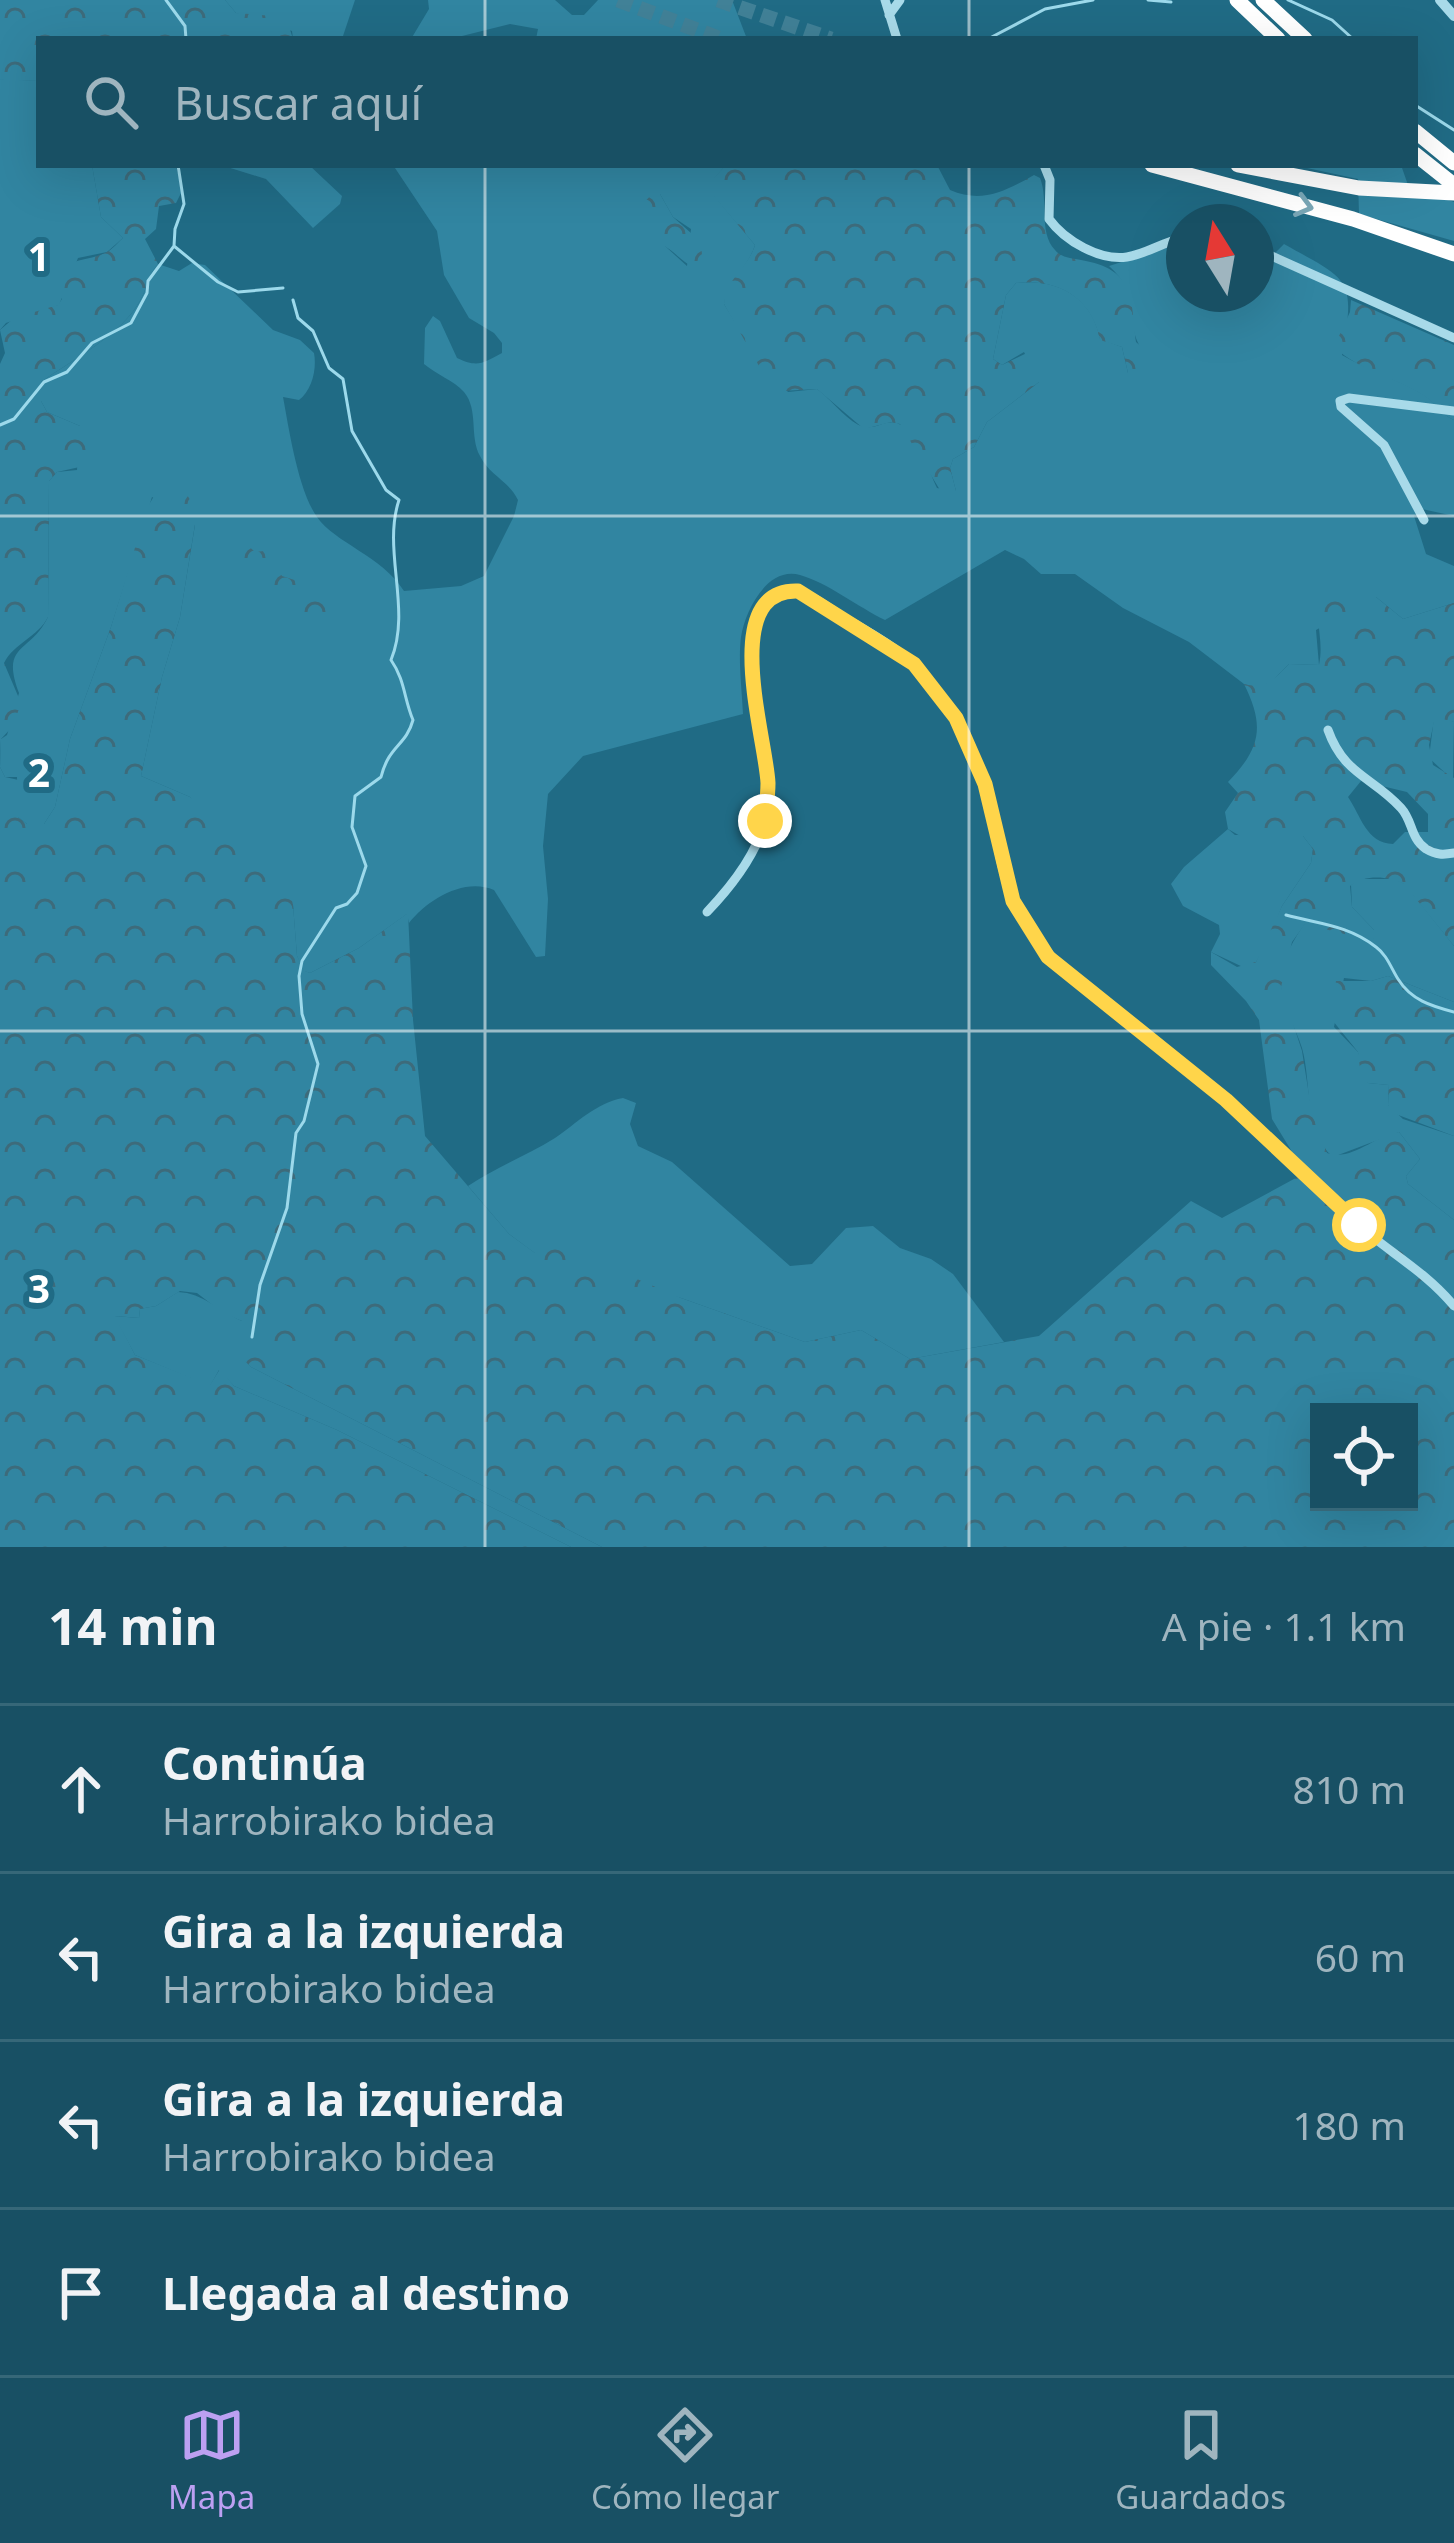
<!DOCTYPE html>
<html lang="es">
<head>
<meta charset="utf-8">
<style>
  body { margin:0; font-family:"Noto Sans",sans-serif; background:#255a6d; color:#f1f3f6 }
  .controls { position:absolute; right:36px; bottom:36px; display:grid; overflow:hidden; border-radius:0px; box-shadow:0 12px 48px #0002 }
  .controls button { width:108px; height:108px; display:grid; place-items:center; padding:0; border:0; border-bottom:3px solid #366778; background:#185064; color:#f1f3f6; font:60px sans-serif }
  .compass { position:absolute; left:1166px; top:204px; width:108px; height:108px; border-radius:50%; background:#185064; box-shadow:0 12px 48px #0002; rotate:349deg }
  .stop { position:absolute; width:36px; height:36px; margin:-27px; border:9px solid #ffd54a; border-radius:50%; background:#fff }
  .stop.end { background:#ffd54a; border-color:#fff; box-shadow:0 3px 12px #0008 }
  .list { margin:0; padding:0; list-style:none }
  h2 { display:flex; justify-content:space-between; align-items:center; height:156px; margin:0; padding:0 48px; font-size:51px }
  h2 small { font-size:39px; font-weight:400; color:#9fb5bf }
  .list li { display:grid; grid-template-columns:78px 1fr auto; gap:36px; align-items:center; box-sizing:border-box; height:168px; padding:0 48px; border-top:3px solid #366778 }
  .list b { display:block; font-size:45px; white-space:nowrap }
  .list p { margin:0; font-size:39px; white-space:nowrap; color:#9fb5bf }
  .list em { font-size:39px; font-style:normal; color:#9fb5bf }
  .icon { flex:none; width:66px; height:66px; fill:none; stroke:currentColor; stroke-width:2; stroke-linecap:round; stroke-linejoin:round }
  .map { position:relative; flex:none; width:1454px; height:1547px; overflow:hidden }
  .search { position:absolute; background:#185064; box-shadow:0 12px 48px #0002; left:36px; right:36px; top:36px; height:132px; display:flex; align-items:center; gap:30px; box-sizing:border-box; padding:0 42px; border-radius:0px; color:#9fb5bf; font-size:45px }
  .sheet { height:828px; background:#185064 }
  nav { display:flex; justify-content:space-around; align-items:center; box-sizing:border-box; height:168px; border-top:3px solid #366778; background:#185064; font-size:33px; color:#9fb5bf }
  nav a { display:grid; justify-items:center; gap:6px }
  nav .on { color:#bca0f2 }
  .map>svg:first-child { display:block }
</style>
</head>
<body>
<div class="map">
<svg width="1454" height="1547" viewBox="0 0 1454 1547">
  <defs>
    <pattern id="forest-crowns" width="20" height="18" patternUnits="userSpaceOnUse" patternTransform="scale(3)"><rect width="20" height="18" fill="#3185a1"/><path d="M2 6a3 3 0 1 1 6 0M12 15a3 3 0 1 1 6 0" fill="none" stroke="#3d6b7b"/></pattern>
  </defs>
  <rect width="100%" height="100%" fill="#206b85"/>
  <path fill="#3185a1" fill-rule="evenodd" d="M225 0H355L342 39H293L292 31 236 13Z
    M428 0H555L572 15H584L598 0H732L747 39H536L538 29 510 24 450 39H411L429 9Z
    M0 79 39 81V165H92L101 217 123 238 107 252 78 258 59 305 6 323 0 330Z
    M309 165 342 196 340 204 313 228 266 179 224 166Z
    M393 165H726L712 181V193L755 245C748 268 728 280 724 304L752 350 788 392 817 389C831 399 846 420 861 426 875 431 885 419 897 423 916 431 929 471 937 488L956 491 950 468 953 459 974 447 987 422 1039 382 1024 352 1002 365 993 359 1006 295 1016 283C1059 278 1092 298 1100 339L1122 347 1128 373 1142 350C1123 321 1142 295 1109 266L1184 242V294H1256V255L1274 254 1284 244C1350 281 1356 277 1342 355 1368 370 1399 380 1424 395 1436 403 1441 415 1454 420V516L1422 509 1414 516 1426 554 1454 566V603L1403 619 1376 597 1316 630 1319 665 1289 664 1271 682 1258 688 1244 684 1189 642 1123 608 1075 574H1041L1024 559 1005 550 885 620C858 607 828 583 800 575 767 566 745 611 741 637 738 661 742 690 743 714L583 756 548 794 543 846 548 899 545 956 536 957 494 890C464 877 427 900 409 923L407 914 359 948 310 973 304 971 297 956 293 905 190 797 141 776 162 677 180 617 195 525 152 497 111 627 70 739 55 807 44 824H27L18 817 17 777H5L0 767 1 739 7 735 19 693C0 643 30 654 48 617L49 481 57 472 77 470 80 426 47 412 41 401V382C73 359 122 335 141 299 148 286 147 276 158 264L179 271 192 263 205 265 273 330 300 340 314 353C317 369 312 390 299 400L283 397C289 429 298 490 317 517 335 543 382 556 404 591L461 586 484 576 514 516 518 500C509 481 489 475 480 456 469 436 479 410 464 392 453 380 437 375 424 364L425 328 433 316 440 321 457 358C478 368 483 363 502 353V343L494 333 469 318 444 275 437 231ZM660 194 673 217 691 229 687 266 665 246Z
    M1293 165H1401L1408 185 1454 202V241L1359 214 1358 179Z
    M1440 716 1454 722 1453 780 1429 758 1434 717Z
    M1228 829 1235 835 1303 836 1313 849 1311 863 1282 906 1268 941 1256 962 1245 968 1211 952 1220 934 1219 925 1183 906 1171 884 1184 867Z
    M1358 879H1394L1405 884 1454 946V1002L1388 976 1371 981 1344 978 1334 1027 1358 1052 1368 1083 1389 1085 1388 1105 1403 1119 1454 1136V1220L1408 1184 1406 1176 1420 1159 1399 1132 1333 1157C1303 1131 1312 1083 1302 1048 1295 1025 1278 1001 1281 975 1284 956 1294 939 1305 923L1371 940 1374 938V930L1352 907 1351 885Z
    M623 1098 636 1103 630 1124 638 1146 672 1162 790 1266 812 1264 846 1228 873 1226 900 1248 931 1259 953 1274 1004 1342 910 1359 861 1330 805 1342 681 1298 536 1254 509 1234 468 1186C496 1167 526 1156 555 1138 577 1123 596 1103 623 1098Z
    M178 1292C203 1293 219 1311 242 1321V1357L251 1367 602 1547H571L337 1430 234 1386 219 1370 210 1386 135 1355 114 1316 140 1318 139 1309 156 1306Z"/>
  <path fill="url(#forest-crowns)" fill-rule="evenodd" d="M0 0H225L236 13 286 17 293 39H39V81L4 80 0 79Z
    M92 165H176L182 191 176 203 159 206 156 229 145 239 158 264C147 276 148 286 141 299 122 335 73 359 41 382V401L47 412 80 426 93 442 84 466 57 472 49 481 48 617C38 637 14 643 4 663L21 703 13 726 1 739 0 767 5 777 23 781 18 817 27 824H44L55 807 70 739 111 627 147 508 157 491 181 486 193 504 195 524 180 617 162 677 141 776 190 797 222 818 285 870 293 905 297 956 305 971 310 973 359 948 408 913 413 1020 425 1136 509 1234 535 1253 551 1242 681 1298 805 1342 861 1330 910 1359 1039 1336 1191 1201 1222 1218 1305 1173 1272 1119 1259 1020 1246 1001 1211 965V952L1237 967 1256 962 1282 906 1311 863 1313 849 1303 836 1242 837 1228 829 1225 812 1238 793 1228 782C1261 748 1265 726 1244 684 1266 690 1274 679 1289 664L1319 665C1327 626 1300 611 1350 589L1376 597 1403 619 1454 603V722L1435 717 1429 745 1433 765 1454 778V946L1404 884C1388 876 1365 874 1350 886L1352 907 1374 930 1375 937 1372 941 1305 924 1292 942 1281 987 1302 1051 1312 1114 1327 1153C1352 1162 1375 1135 1399 1132L1420 1159 1406 1176 1408 1184 1454 1220V1547H602L251 1367 242 1358V1321L223 1313 197 1293 180 1291 156 1306 139 1309 140 1318 115 1316 135 1355 210 1385 220 1369 234 1386 337 1430 571 1547H0V364L5 353 0 330 14 318 58 305 62 299 56 281C67 255 86 263 107 252 113 249 118 242 123 238L101 217ZM1361 781 1407 792 1428 814V832H1405L1393 844C1366 843 1361 816 1348 797ZM1319 1412H1409V1502H1319Z
    M726 165H937L950 190C982 204 1006 191 1034 175L1040 178C1049 200 1038 232 1055 250 1061 258 1072 258 1081 260 1134 269 1131 296 1136 342L1152 356 1148 368 1132 376 1128 373 1122 347 1100 340C1092 298 1058 278 1016 283L1006 295 993 359 1002 365 1031 351C1041 360 1044 369 1039 382L987 422 974 447 953 459 950 468 956 491 950 497 943 495 900 424 891 422 864 429 817 389 782 391 763 373 724 304C725 280 748 268 755 245L712 194V180Z
    M654 192 660 194 673 217 701 242 702 255 695 267C683 263 679 256 669 249 648 235 642 242 635 212Z
    M1351 300 1454 345V420C1441 415 1435 402 1423 395 1394 377 1360 371 1334 347L1350 312Z
    M240 538 255 552 273 550 282 576 310 585 335 608 333 617 321 623C285 612 244 583 223 552Z
    M1388 976 1454 1002V1136L1393 1113 1388 1105 1389 1085 1368 1083 1361 1077 1358 1052 1329 1016 1336 981H1371Z"/>
  <g fill="none" stroke-linecap="round" stroke-linejoin="round">
    <path stroke="#9cd9eb" stroke-width="3" d="M166 0 185 26 186 39
      M1148 0 1171 2
      M1288 0 1332 20 1353 39
      M988 39 1045 9 1093 0
      M1415 105 1454 130
      M174 246 218 282 238 292 283 288
      M0 425 14 419 44 382 67 372 92 343 131 323 147 293 148 281 174 246 175 229 184 204 178 165
      M1286 915C1319 924 1348 925 1376 947 1387 955 1391 968 1398 979 1411 1000 1431 1006 1454 1012
      M252 1337 260 1285 287 1208 296 1133 304 1121 318 1064 302 1014 299 976 302 961 336 908 347 904 357 893 366 866 352 827 355 796 381 777C389 745 406 746 413 720 404 699 405 680 391 660 412 609 382 551 399 500L386 490 352 431 343 379 329 368 313 331 298 318 293 300"/>
    <path stroke="#418197" stroke-width="15" stroke-dasharray="15 8" stroke-linecap="butt" d="M618 0 721 39
      M718 0 831 39"/>
    <path stroke="#a8dae9" stroke-width="9" d="M885 0 897 39
      M889 15 900 0
      M1044 165 1050 180 1049 219C1065 241 1100 261 1127 257 1147 254 1164 241 1184 238
      M1256 249 1454 338
      M1424 520 1384 445 1341 407 1340 401 1349 398 1454 411
      M1328 730C1344 775 1373 777 1401 808 1413 821 1410 838 1426 849 1436 855 1443 855 1454 853
      M707 912C731 887 756 855 765 821 779 769 721 623 775 594 798 582 821 603 840 615 865 630 894 645 915 666 950 701 977 751 989 799 996 832 1000 874 1015 904 1050 974 1123 1018 1183 1066 1245 1115 1299 1172 1357 1224 1389 1252 1426 1272 1454 1306"/>
    <path stroke="#a8dae9" stroke-width="10" d="M1440 0 1454 16"/>
    <path stroke="#fff" stroke-width="15" d="M1237 0 1278 39
      M1263 0 1305 39
      M1415 131 1454 163
      M1415 154 1454 185
      M1152 165 1353 219 1454 254
      M1238 165 1359 188 1454 193"/>
  </g>
  <defs><path id="oneway-chevron" d="M-2-3.5L2.5 0L-2 3.5" fill="none" stroke-width="1.6" stroke-linecap="round" stroke-linejoin="round" transform="scale(3)"/></defs>
  <use stroke="#79a6b6" href="#oneway-chevron" transform="translate(1304 206) rotate(15)"/>
  <g fill="none" stroke-linecap="round" stroke-linejoin="round">
    <path stroke="#ffd54a" stroke-width="15" d="M765 821C766 809 768 795 768 783 766 738 718 588 798 591L914 664 956 718 985 784 1013 901 1048 957 1226 1100 1359 1225"/>
  </g>
  <path fill="none" stroke="#fff" stroke-width="3" stroke-opacity="0.55" d="M485 0V39M969 0V39M485 165V1547M969 165V1547M0 516H1454M0 1031H1454"/>
  <g font-size="39" text-anchor="middle" font-weight="bold" fill="#fff" stroke="#206b85" stroke-width="12" stroke-linejoin="round" paint-order="stroke">
    <text x="39" y="271">1</text>
    <text x="39" y="787">2</text>
    <text x="39" y="1303">3</text>
  </g>
</svg>
<div class="controls">
<button><svg class="icon" aria-label="locate" viewBox="0 0 24 24"><circle cx="12" cy="12" r="6"/><path d="M12 2v4M12 18v4M2 12h4M18 12h4"/></svg></button>
</div>
<svg class="compass" viewBox="-18 -18 36 36"><path d="M0-13l5 13h-10z" fill="#e53935"/><path d="M0 13l5-13h-10z" fill="#9fb5bf"/></svg>
<div class="stop" style="left:1359px;top:1225px"></div>
<div class="stop end" style="left:765px;top:821px"></div>
<div class="search"><svg class="icon" aria-label="search" viewBox="0 0 24 24"><circle cx="10" cy="10" r="6"/><path d="M15 15l6 6"/></svg>Buscar aquí</div>
</div>
<section class="sheet">
<h2>14 min<small>A pie · 1.1 km</small></h2>
<ul class="list">
<li><svg class="icon" aria-label="ahead" viewBox="0 0 24 24"><path d="M12 20V5M6 11l6-6 6 6"/></svg><div><b>Continúa</b><p>Harrobirako bidea</p></div><em>810 m</em></li>
<li><svg class="icon" aria-label="left" viewBox="0 0 24 24"><path d="M17 20v-9H6M10 6l-5 5 5 5"/></svg><div><b>Gira a la izquierda</b><p>Harrobirako bidea</p></div><em>60 m</em></li>
<li><svg class="icon" aria-label="left" viewBox="0 0 24 24"><path d="M17 20v-9H6M10 6l-5 5 5 5"/></svg><div><b>Gira a la izquierda</b><p>Harrobirako bidea</p></div><em>180 m</em></li>
<li><svg class="icon" aria-label="arrive" viewBox="0 0 24 24"><path d="M6 21V4h12l-3 4 3 4H6"/></svg><div><b>Llegada al destino</b></div></li>
</ul>
</section>
<nav>
<a class="on"><svg class="icon" aria-label="map" viewBox="0 0 24 24"><path d="M3 6l6-2 6 2 6-2v14l-6 2-6-2-6 2zM9 4v14M15 6v14"/></svg>Mapa</a>
<a><svg class="icon" aria-label="directions" viewBox="0 0 24 24"><path d="M12 3l9 9-9 9-9-9zM9 14v-3h6M13 9l2 2-2 2"/></svg>Cómo llegar</a>
<a><svg class="icon" aria-label="saved" viewBox="0 0 24 24"><path d="M7 4h10v16l-5-4-5 4z"/></svg>Guardados</a>
</nav>
</body>
</html>
